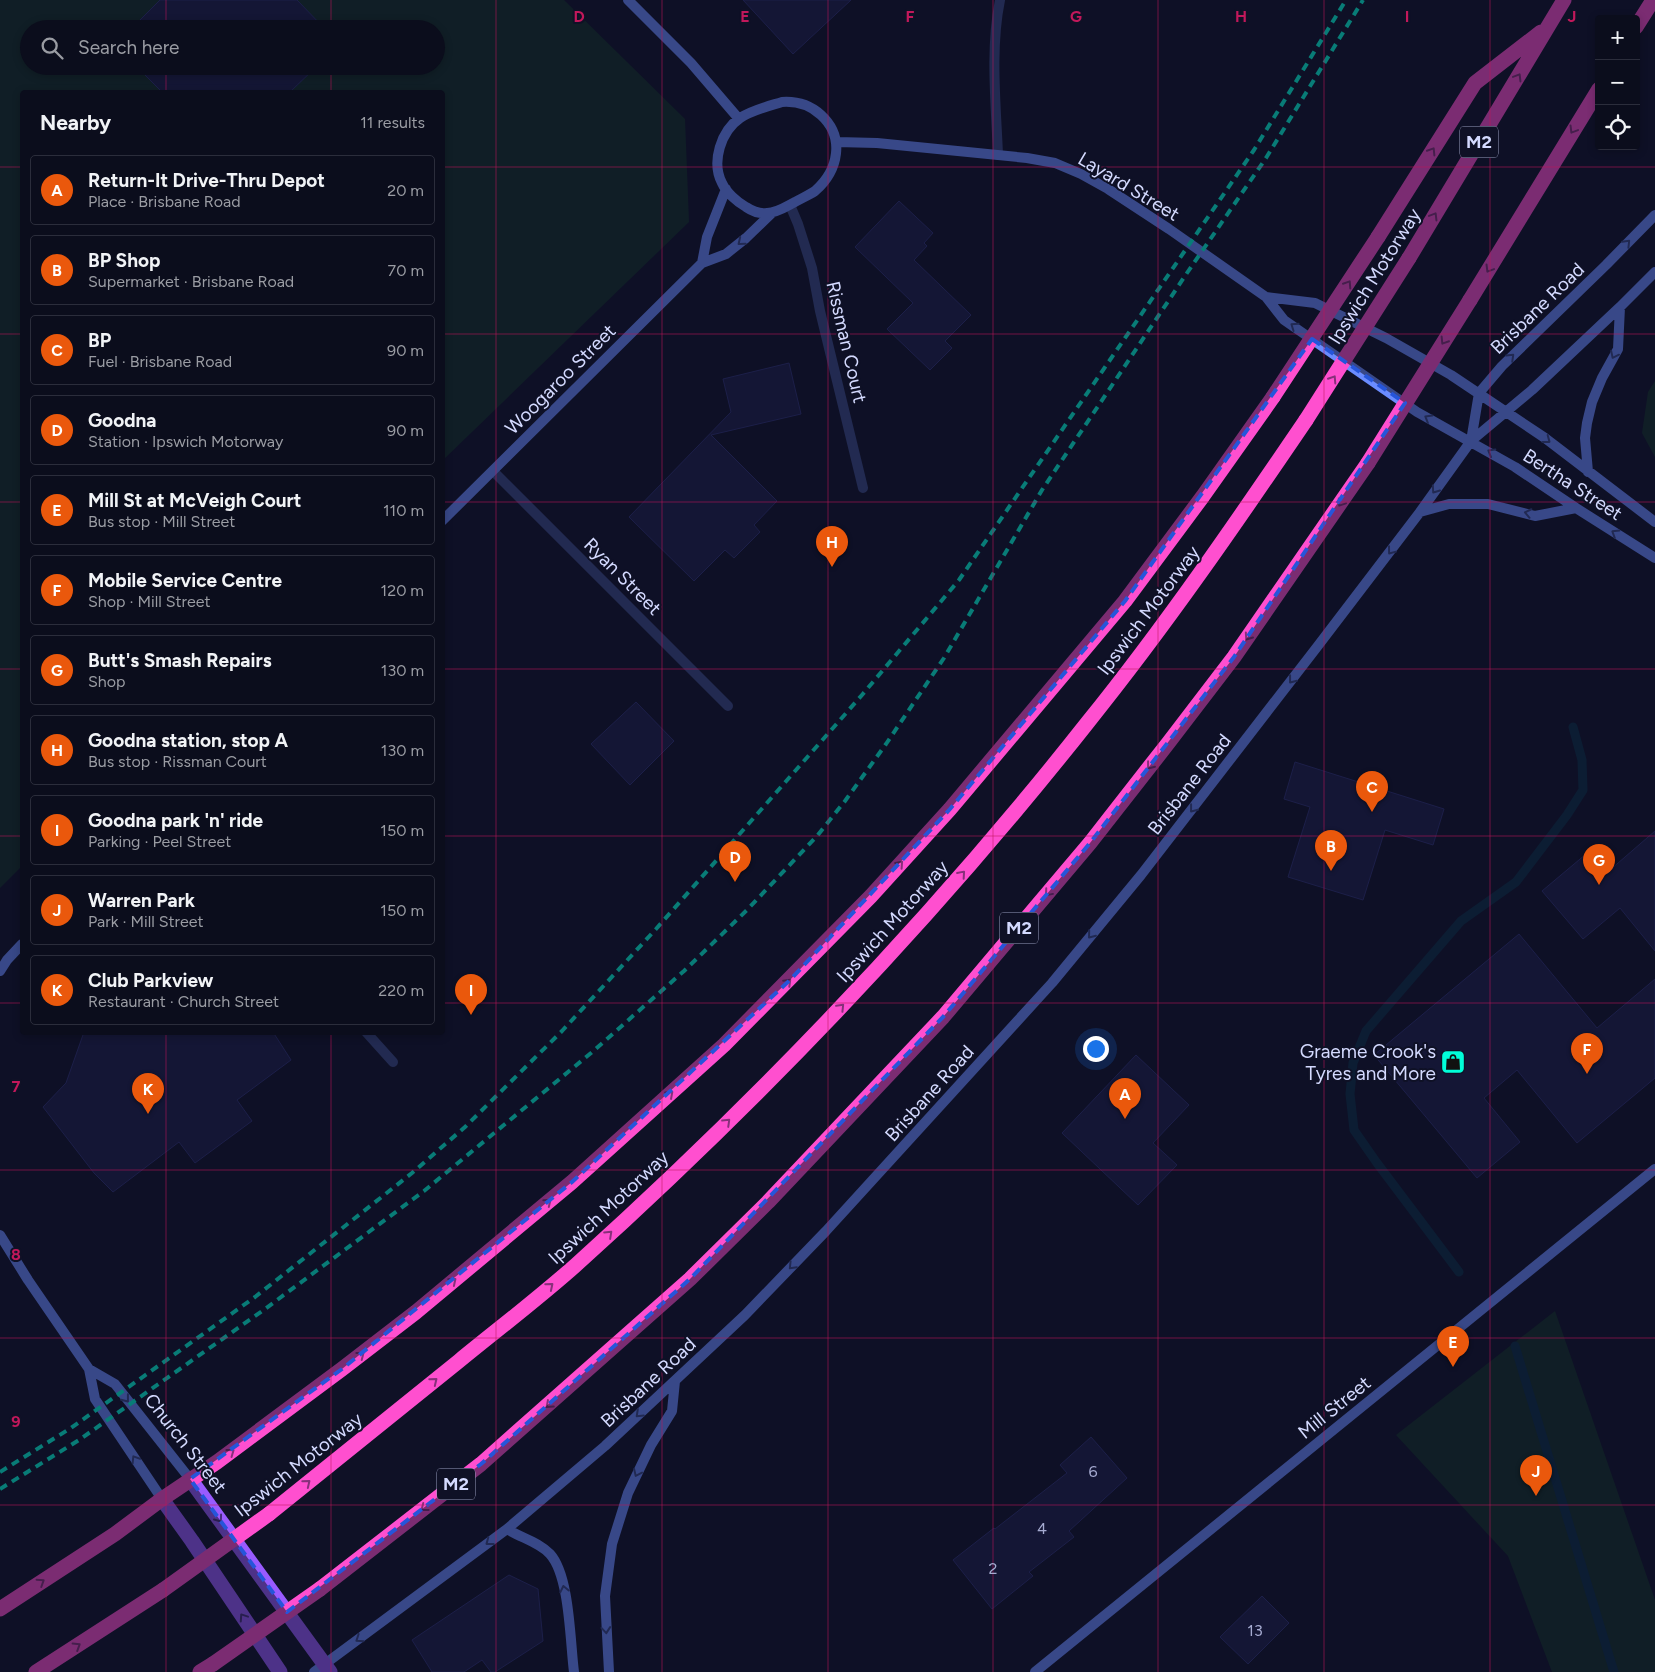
<!DOCTYPE html>
<html lang="en">
<head>
<meta charset="utf-8">
<style>
  body { margin:0; font-family:Figtree,sans-serif; background:#191b29; color:#f1f3f6 }
  .controls { position:absolute; right:15px; top:15px; display:grid; overflow:hidden; border-radius:5px; box-shadow:0 2px 8px #0003 }
  .controls button { width:45px; height:45px; display:grid; place-items:center; padding:0; border:0; border-bottom:1px solid #2b2d3b; background:#0b0d1c; color:#f1f3f6; font:25px sans-serif }
  .you { position:absolute; left:1095px; top:1048px; width:18px; height:18px; margin:-12px; border:4px solid #fff; border-radius:50%; background:#1a73e8; box-shadow:0 0 0 8px #1a73e833 }
  .badge { display:grid; place-items:center; width:32px; height:32px; border-radius:50%; background:#ea580c; color:#fff; font-size:16px; font-weight:700 }
  .pin { position:absolute; translate:-50% -41px; filter:drop-shadow(0 1px 2px #0008) }
  .pin::after { content:''; position:absolute; top:26px; width:18px; height:15px; background:inherit; clip-path:polygon(0 0,100% 0,50% 100%) }
  .list { margin:0; padding:0; list-style:none }
  h2 { display:flex; justify-content:space-between; align-items:center; height:65px; margin:0; padding:0 20px; font-size:21px }
  h2 small { font-size:16px; font-weight:400; color:#9a9ca3 }
  .list li { display:grid; grid-template-columns:32px 1fr auto; gap:15px; align-items:center; box-sizing:border-box; height:70px; margin:0 10px 10px; padding:0 10px; border:1px solid #2b2d3b; border-radius:5px }
  .list b { display:block; font-size:19px; white-space:nowrap }
  .list p { margin:0; font-size:16px; white-space:nowrap; color:#9a9ca3 }
  .list em { font-size:16px; font-style:normal; color:#9a9ca3 }
  .icon { flex:none; width:28px; height:28px; fill:none; stroke:currentColor; stroke-width:2; stroke-linecap:round; stroke-linejoin:round }
  .map { position:relative; flex:none; width:1655px; height:1672px; overflow:hidden }
  .search { position:absolute; background:#0b0d1c; box-shadow:0 2px 8px #0003; left:20px; top:20px; width:425px; height:55px; display:flex; align-items:center; gap:12px; box-sizing:border-box; padding:0 18px; border-radius:28px; color:#9a9ca3; font-size:19px }
  .panel { position:absolute; background:#0b0d1c; box-shadow:0 2px 8px #0003; left:20px; top:90px; width:425px; height:945px; border-radius:5px }
  .map>svg:first-child { display:block }
</style>
</head>
<body>
<div class="map">
<svg width="1655" height="1672" viewBox="0 0 1655 1672">
  <rect width="100%" height="100%" fill="#0f1126"/>
  <path fill="#123027" fill-rule="evenodd" d="M0 0H564L685 119 689 222 443 460 442 92H22V866L0 888ZM29 29H436V66H29Z
    M1655 381V457L1642 433 1648 392Z
    M1555 1311 1655 1600V1672H1552L1508 1556 1396 1435Z"/>
  <g fill="none" stroke-linecap="round" stroke-linejoin="round">
    <path stroke="#0a2d44" stroke-width="9" d="M1459 1272 1377 1163 1354 1130 1350 1094 1353 1063 1366 1031 1461 921 1516 882 1567 815 1583 790 1582 760 1573 727
      M1515 1346 1614 1672"/>
  </g>
  <path fill="#1b1d47" stroke="#2d3173" d="M160 0H297L325 29H131Z
    M743 0H851L793 54Z
    M136 66H317L290 92H162Z
    M899 201 933 233 924 243 927 246 914 260 971 315 945 341 952 348 930 370 887 329 913 303 855 247Z
    M789 363 801 414 711 435 777 501 754 525 760 532 734 558 725 550 694 581 629 517 731 412 723 379Z
    M636 702 674 741 630 785 591 744Z
    M1295 762 1444 809 1433 845 1385 830 1363 900 1288 877 1310 807 1284 799Z
    M1655 831V951L1620 908 1583 939 1542 891 1592 849 1610 870Z
    M1519 934 1597 1028 1655 979V1078L1577 1143 1517 1070 1484 1098 1520 1142 1477 1178 1374 1055Z
    M84 1032H273L291 1060 237 1100 252 1121 195 1163 179 1142 113 1192 94 1173 43 1107 66 1083Z
    M1136 1055 1189 1105 1153 1143 1177 1165 1138 1205 1062 1133Z
    M1091 1437 1127 1478 1069 1531 1074 1537 1029 1572 1033 1576 992 1609 953 1560 994 1528 995 1529 1067 1473 1060 1465Z
    M509 1575 538 1589 543 1641 495 1672H491L482 1660 464 1672H432L412 1640Z
    M1262 1596 1289 1623 1248 1664 1220 1637Z"/>
  <g fill="none" stroke-linecap="round" stroke-linejoin="round">
    <path stroke="#3a4a85" stroke-width="10" d="M998 155C996 105 990 49 1000 0
      M790 205 798 224 812 268 820 311 863 488
      M493 471 728 706
      M366 1032 393 1062"/>
    <path stroke="#6b8cff" stroke-width="10" d="M628 0 691 63 739 119
      M782 102C797 101 810 105 821 115 845 137 839 170 815 191 809 195 802 198 795 202 787 206 777 213 767 213 760 214 752 211 746 207 737 202 726 192 722 183 711 162 721 131 740 118 752 110 769 106 782 102Z
      M837 142 877 143 1027 158 1055 163 1081 174 1108 189 1169 229 1266 297 1284 320 1417 412 1515 467 1576 508 1655 558
      M702 263 707 237 726 189
      M1266 297 1315 303 1386 338 1451 375 1545 438 1655 522
      M1471 441 1479 393 1502 366 1606 265 1655 215
      M1588 472 1585 438 1587 423 1592 402 1602 378 1618 349 1620 307
      M1420 512 1449 504H1488L1535 516 1576 508
      M442 521 702 263 726 254 746 238 773 212
      M0 971 7 960 22 944
      M0 1235 28 1280 89 1369 95 1399 162 1499
      M89 1369 115 1384 190 1479
      M507 1529C521 1538 539 1542 550 1554 570 1576 570 1642 574 1672
      M314 1672 507 1529 605 1446 745 1315 826 1231 1052 983 1141 875 1317 647 1420 512 1471 441 1532 390 1620 307 1655 272
      M609 1672 605 1596 612 1544 628 1493 651 1445 672 1411 675 1381
      M1035 1672 1655 1169"/>
    <path stroke="#995bff" stroke-width="15" d="M190 1479 330 1672
      M162 1499 192 1541 280 1672"/>
    <path stroke="#ff4fcf" stroke-width="15" d="M1636 27 1653 0
      M1378 237 1475 83 1541 32
      M1409 258 1564 0
      M1470 300 1599 89
      M269 1514C332 1463 396 1412 459 1361 498 1329 539 1298 577 1264 761 1098 934 917 1088 722 1166 625 1236 523 1306 420
      M320 1589 481 1464 690 1279 768 1202 943 1017 1090 843 1169 742 1234 657 1368 463
      M0 1609 115 1534 162 1499 217 1462 342 1369 416 1312 572 1182 724 1045 871 896 950 809 1125 601 1203 496 1273 397
      M36 1672 163 1590
      M200 1672 213 1664"/>
    <path stroke="#01fed9" stroke-width="4" stroke-dasharray="8 6" stroke-linecap="butt" d="M0 1472 71 1428 255 1297 412 1173 465 1127 562 1031 656 929 862 695 959 580 1254 150 1346 0
      M0 1489 79 1440 265 1309 424 1191 591 1053 684 971 747 910 817 836 845 801 886 744 944 658 1042 490 1187 273 1266 158 1363 0"/>
    <path stroke="#ff4fcf" stroke-width="15" d="M1273 397 1378 237
      M1306 420 1409 258
      M1368 463 1470 300
      M163 1590 269 1514
      M213 1664 320 1589"/>
  </g>
  <defs><path id="oneway-chevron" d="M-2-3.5L2.5 0L-2 3.5" fill="none" stroke-width="1.6" stroke-linecap="round" stroke-linejoin="round" transform="scale(1.25)"/></defs>
  <g stroke="#87307a">
    <use href="#oneway-chevron" transform="translate(1518 77) rotate(-59)"/>
    <use href="#oneway-chevron" transform="translate(1573 130) rotate(121)"/>
    <use href="#oneway-chevron" transform="translate(1432 151) rotate(-58)"/>
    <use href="#oneway-chevron" transform="translate(1434 216) rotate(-59)"/>
    <use href="#oneway-chevron" transform="translate(1489 269) rotate(121)"/>
    <use href="#oneway-chevron" transform="translate(1348 284) rotate(-57)"/>
    <use href="#oneway-chevron" transform="translate(1444 341) rotate(122)"/>
    <use href="#oneway-chevron" transform="translate(1333 379) rotate(-57)"/>
    <use href="#oneway-chevron" transform="translate(1341 503) rotate(124)"/>
    <use href="#oneway-chevron" transform="translate(1248 637) rotate(125)"/>
    <use href="#oneway-chevron" transform="translate(1150 766) rotate(128)"/>
    <use href="#oneway-chevron" transform="translate(900 864) rotate(-48)"/>
    <use href="#oneway-chevron" transform="translate(962 874) rotate(-49)"/>
    <use href="#oneway-chevron" transform="translate(1048 893) rotate(130)"/>
    <use href="#oneway-chevron" transform="translate(788 982) rotate(-45)"/>
    <use href="#oneway-chevron" transform="translate(841 1007) rotate(-46)"/>
    <use href="#oneway-chevron" transform="translate(670 1094) rotate(-42)"/>
    <use href="#oneway-chevron" transform="translate(727 1122) rotate(-44)"/>
    <use href="#oneway-chevron" transform="translate(548 1202) rotate(-39)"/>
    <use href="#oneway-chevron" transform="translate(609 1234) rotate(-43)"/>
    <use href="#oneway-chevron" transform="translate(453 1281) rotate(-40)"/>
    <use href="#oneway-chevron" transform="translate(550 1286) rotate(-40)"/>
    <use href="#oneway-chevron" transform="translate(361 1355) rotate(-38)"/>
    <use href="#oneway-chevron" transform="translate(434 1381) rotate(-39)"/>
    <use href="#oneway-chevron" transform="translate(549 1405) rotate(138)"/>
    <use href="#oneway-chevron" transform="translate(231 1452) rotate(-36)"/>
    <use href="#oneway-chevron" transform="translate(307 1483) rotate(-39)"/>
    <use href="#oneway-chevron" transform="translate(424 1508) rotate(142)"/>
    <use href="#oneway-chevron" transform="translate(41 1582) rotate(-33)"/>
    <use href="#oneway-chevron" transform="translate(77 1646) rotate(-32)"/>
  </g>
  <g stroke="#384888">
    <use href="#oneway-chevron" transform="translate(741 242) rotate(141)"/>
    <use href="#oneway-chevron" transform="translate(1627 243) rotate(-46)"/>
    <use href="#oneway-chevron" transform="translate(1294 326) rotate(-145)"/>
    <use href="#oneway-chevron" transform="translate(1614 355) rotate(116)"/>
    <use href="#oneway-chevron" transform="translate(1511 357) rotate(-44)"/>
    <use href="#oneway-chevron" transform="translate(1428 418) rotate(-149)"/>
    <use href="#oneway-chevron" transform="translate(1547 440) rotate(37)"/>
    <use href="#oneway-chevron" transform="translate(1491 452) rotate(-150)"/>
    <use href="#oneway-chevron" transform="translate(1435 490) rotate(125)"/>
    <use href="#oneway-chevron" transform="translate(1528 513) rotate(-168)"/>
    <use href="#oneway-chevron" transform="translate(1615 533) rotate(-148)"/>
    <use href="#oneway-chevron" transform="translate(1391 551) rotate(127)"/>
    <use href="#oneway-chevron" transform="translate(1292 680) rotate(128)"/>
    <use href="#oneway-chevron" transform="translate(1193 809) rotate(128)"/>
    <use href="#oneway-chevron" transform="translate(1091 935) rotate(129)"/>
    <use href="#oneway-chevron" transform="translate(792 1266) rotate(134)"/>
    <use href="#oneway-chevron" transform="translate(126 1399) rotate(52)"/>
    <use href="#oneway-chevron" transform="translate(639 1414) rotate(137)"/>
    <use href="#oneway-chevron" transform="translate(135 1459) rotate(-122)"/>
    <use href="#oneway-chevron" transform="translate(637 1473) rotate(115)"/>
    <use href="#oneway-chevron" transform="translate(489 1542) rotate(143)"/>
    <use href="#oneway-chevron" transform="translate(564 1589) rotate(-102)"/>
    <use href="#oneway-chevron" transform="translate(606 1630) rotate(85)"/>
    <use href="#oneway-chevron" transform="translate(359 1639) rotate(146)"/>
  </g>
  <g stroke="#462f7d">
    <use href="#oneway-chevron" transform="translate(219 1519) rotate(54)"/>
    <use href="#oneway-chevron" transform="translate(243 1617) rotate(-124)"/>
  </g>
  <path d="M0 0H1655V1672H0ZM1312 339 1405 403 1234 657 1090 843 943 1017 690 1279 481 1464 287 1612 190 1479 342 1369 572 1182 790 980 950 809 1125 601Z" fill="#0f1126" fill-opacity=".55" fill-rule="evenodd"/>
  <path fill="none" stroke="#2655da" stroke-width="4" stroke-dasharray="10 6" stroke-linejoin="round" d="M1312 339 1405 403 1234 657 1090 843 943 1017 690 1279 481 1464 287 1612 190 1479 342 1369 572 1182 790 980 950 809 1125 601Z"/>
  <path fill="none" stroke="#c2185b" stroke-width="1" stroke-opacity="0.55" d="M166 0V29M331 0V29M496 0V1672M662 0V1672M828 0V1672M993 0V1672M1158 0V1672M1324 0V1672M1490 0V1672M166 66V92M331 66V92M0 167H22M442 167H1655M0 334H22M442 334H1655M0 502H22M442 502H1655M0 669H22M442 669H1655M0 836H22M442 836H1655M0 1003H22M442 1003H1655M166 1032V1672M331 1032V1672M0 1170H1655M0 1338H1655M0 1505H1655"/>
  <defs>
    <symbol id="shop-square" viewBox="-11 -11 22 22"><rect x="-9" y="-9" width="18" height="18" rx="4" fill="#01fed9" stroke="#0f1126"/><path d="M-5-2.5h2.3a2.7 3.5 0 0 1 5.4 0H5L5.5 6h-11ZM-1.5-2.5h3a1.5 2.3 0 0 0-3 0Z" fill="#111"/></symbol>
  </defs>
  <g fill-rule="evenodd">
    <use href="#shop-square" x="1439" y="1048" width="28" height="28"/>
  </g>
  <g text-anchor="middle" stroke-width="4" stroke-linejoin="round" paint-order="stroke">
    <g font-size="16" fill="#a6abd1">
      <text x="1093" y="1477">6</text>
      <text x="1042" y="1534">4</text>
      <text x="993" y="1574">2</text>
      <text x="1255" y="1636">13</text>
    </g>
    <g fill="#0f1126" stroke="#999ebe" stroke-width="1">
      <rect x="1460" y="126.5" width="38" height="31" rx="4"/>
      <rect x="1000" y="912.5" width="38" height="31" rx="4"/>
      <rect x="437" y="1468.5" width="38" height="31" rx="4"/>
    </g>
    <g font-size="18" font-weight="bold" fill="#d4daff">
      <text x="1479" y="148">M2</text>
      <text x="1019" y="934">M2</text>
      <text x="456" y="1490">M2</text>
    </g>
    <g font-size="19" fill="#d4daff" stroke="#0f1126">
      <text transform="translate(1129 186) rotate(31)" y="7">Layard Street</text>
      <text transform="translate(1374 276) rotate(-58)" y="7">Ipswich Motorway</text>
      <text transform="translate(1537 308) rotate(-44)" y="7">Brisbane Road</text>
      <text transform="translate(847 342) rotate(77)" y="7">Rissman Court</text>
      <text transform="translate(560 379) rotate(-45)" y="7">Woogaroo Street</text>
      <text transform="translate(1573 484) rotate(33)" y="7">Bertha Street</text>
      <text transform="translate(623 576) rotate(45)" y="7">Ryan Street</text>
      <text transform="translate(1148 610) rotate(-53)" y="7">Ipswich Motorway</text>
      <text transform="translate(1189 784) rotate(-52)" y="7">Brisbane Road</text>
      <text transform="translate(892 921) rotate(-48)" y="7">Ipswich Motorway</text>
      <text transform="translate(929 1093) rotate(-48)" y="7">Brisbane Road</text>
      <text transform="translate(608 1207) rotate(-43)" y="7">Ipswich Motorway</text>
      <text transform="translate(648 1382) rotate(-43)" y="7">Brisbane Road</text>
      <text transform="translate(1334 1407) rotate(-39)" y="7">Mill Street</text>
      <text transform="translate(186 1443) rotate(52)" y="7">Church Street</text>
      <text transform="translate(298 1464) rotate(-38)" y="7">Ipswich Motorway</text>
    </g>
    <g font-size="19" fill="#d4daff" stroke="#0f1126" text-anchor="end">
      <text x="1436" y="1058">Graeme Crook's<tspan x="1436" dy="22">Tyres and More</tspan></text>
    </g>
  </g>
  <g font-size="16" text-anchor="middle" font-weight="bold" fill="#c2185b" stroke="#0f1126" stroke-width="4" stroke-linejoin="round" paint-order="stroke">
    <text x="579" y="22">D</text>
    <text x="745" y="22">E</text>
    <text x="910" y="22">F</text>
    <text x="1076" y="22">G</text>
    <text x="1241" y="22">H</text>
    <text x="1407" y="22">I</text>
    <text x="1572" y="22">J</text>
    <text x="16" y="1092">7</text>
    <text x="16" y="1260">8</text>
    <text x="16" y="1427">9</text>
  </g>
</svg>
<div class="controls">
<button>+</button>
<button>−</button>
<button><svg class="icon" aria-label="locate" viewBox="0 0 24 24"><circle cx="12" cy="12" r="6"/><path d="M12 2v4M12 18v4M2 12h4M18 12h4"/></svg></button>
</div>
<div class="you"></div>
<div class="pin badge" style="left:1125px;top:1119px">A</div>
<div class="pin badge" style="left:1331px;top:871px">B</div>
<div class="pin badge" style="left:1372px;top:812px">C</div>
<div class="pin badge" style="left:735px;top:882px">D</div>
<div class="pin badge" style="left:1453px;top:1367px">E</div>
<div class="pin badge" style="left:1587px;top:1074px">F</div>
<div class="pin badge" style="left:1599px;top:885px">G</div>
<div class="pin badge" style="left:832px;top:567px">H</div>
<div class="pin badge" style="left:471px;top:1015px">I</div>
<div class="pin badge" style="left:1536px;top:1496px">J</div>
<div class="pin badge" style="left:148px;top:1114px">K</div>
<div class="search"><svg class="icon" aria-label="search" viewBox="0 0 24 24"><circle cx="10" cy="10" r="6"/><path d="M15 15l6 6"/></svg>Search here</div>
<section class="panel">
<h2>Nearby<small>11 results</small></h2>
<ul class="list">
<li><span class="badge">A</span><div><b>Return-It Drive-Thru Depot</b><p>Place · Brisbane Road</p></div><em>20 m</em></li>
<li><span class="badge">B</span><div><b>BP Shop</b><p>Supermarket · Brisbane Road</p></div><em>70 m</em></li>
<li><span class="badge">C</span><div><b>BP</b><p>Fuel · Brisbane Road</p></div><em>90 m</em></li>
<li><span class="badge">D</span><div><b>Goodna</b><p>Station · Ipswich Motorway</p></div><em>90 m</em></li>
<li><span class="badge">E</span><div><b>Mill St at McVeigh Court</b><p>Bus stop · Mill Street</p></div><em>110 m</em></li>
<li><span class="badge">F</span><div><b>Mobile Service Centre</b><p>Shop · Mill Street</p></div><em>120 m</em></li>
<li><span class="badge">G</span><div><b>Butt's Smash Repairs</b><p>Shop</p></div><em>130 m</em></li>
<li><span class="badge">H</span><div><b>Goodna station, stop A</b><p>Bus stop · Rissman Court</p></div><em>130 m</em></li>
<li><span class="badge">I</span><div><b>Goodna park 'n' ride</b><p>Parking · Peel Street</p></div><em>150 m</em></li>
<li><span class="badge">J</span><div><b>Warren Park</b><p>Park · Mill Street</p></div><em>150 m</em></li>
<li><span class="badge">K</span><div><b>Club Parkview</b><p>Restaurant · Church Street</p></div><em>220 m</em></li>
</ul>
</section>
</div>
</body>
</html>
